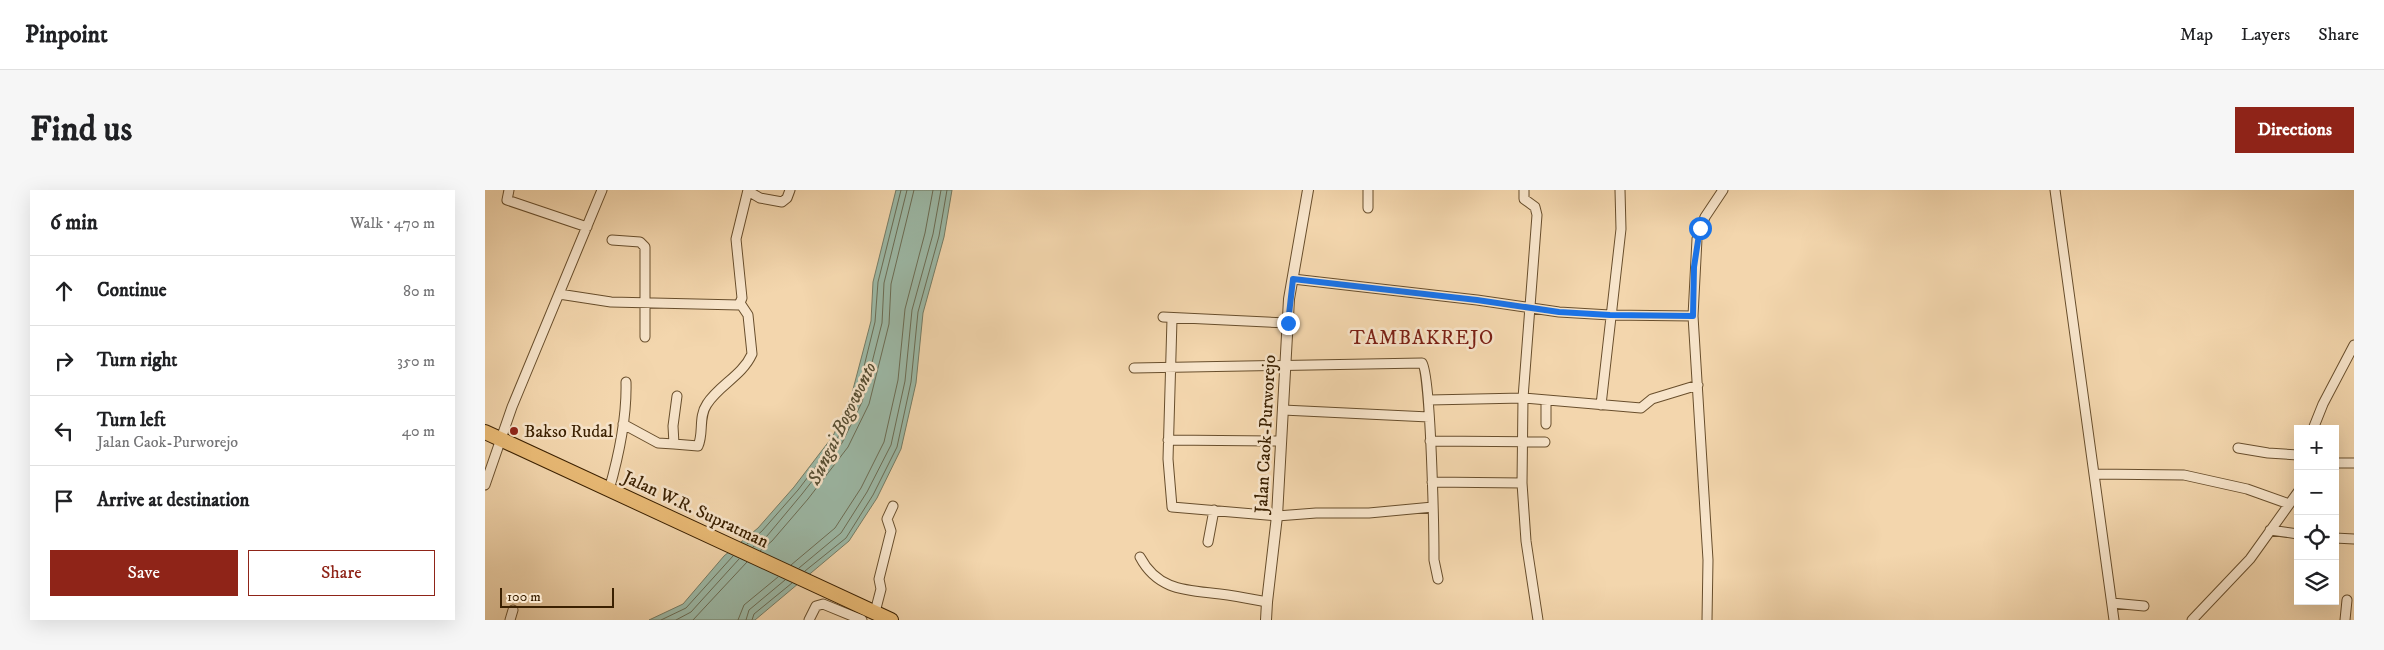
<!DOCTYPE html>
<html lang="en">
<head>
<meta charset="utf-8">
<style>
  body { margin:0; font-family:"IM FELL DW Pica",serif; background:#f6f6f6; color:#202124 }
  .controls { position:absolute; right:15px; bottom:15px; display:grid; overflow:hidden; border-radius:0px; box-shadow:0 5px 20px #0002 }
  .controls button { width:45px; height:45px; display:grid; place-items:center; padding:0; border:0; border-bottom:1px solid #e0e0e0; background:#fff; color:#202124; font:25px sans-serif }
  .scale { position:absolute; left:15px; bottom:12px; width:114px; box-sizing:border-box; padding-left:5px; border:2px solid #3a2001; border-top:0; font-size:14px; line-height:18px; white-space:nowrap; color:#3a2001; -webkit-text-stroke:4px #f7e4ca; paint-order:stroke }
  .stop { position:absolute; width:15px; height:15px; margin:-11px; border:4px solid #1a73e8; border-radius:50%; background:#fff }
  .stop.end { background:#1a73e8; border-color:#fff; box-shadow:0 1px 5px #0008 }
  .list { margin:0; padding:0; list-style:none }
  h2 { display:flex; justify-content:space-between; align-items:center; height:65px; margin:0; padding:0 20px; font-size:21px }
  h2 small { font-size:16px; font-weight:400; color:#757577 }
  .list li { display:grid; grid-template-columns:32px 1fr auto; gap:15px; align-items:center; box-sizing:border-box; height:70px; padding:0 20px; border-top:1px solid #e0e0e0 }
  .list b { display:block; font-size:19px; white-space:nowrap }
  .list p { margin:0; font-size:16px; white-space:nowrap; color:#757577 }
  .list em { font-size:16px; font-style:normal; color:#757577 }
  .actions { display:flex; gap:10px; padding:15px 20px }
  .actions a { flex:1; padding:11px 0; border:1px solid #8f2418; border-radius:0px; text-align:center; font-size:18px; color:#8f2418 }
  .actions .main { background:#8f2418; color:#fff }
  .icon { flex:none; width:28px; height:28px; fill:none; stroke:currentColor; stroke-width:2; stroke-linecap:round; stroke-linejoin:round }
  .map { position:relative; flex:none; width:1869px; height:430px; overflow:hidden; border-radius:0px }
  header { display:flex; align-items:center; gap:30px; box-sizing:border-box; height:70px; padding:0 25px; background:#fff; border-bottom:1px solid #e0e0e0 }
  header strong { font-size:24px }
  nav { display:flex; gap:28px; margin-inline-start:auto; font-size:18px }
  .intro { display:flex; align-items:center; justify-content:space-between; box-sizing:border-box; height:120px; padding:0 30px }
  h1 { margin:0; font-size:35px }
  .button { padding:12px 22px; border-radius:0px; background:#8f2418; color:#fff; font-size:18px; font-weight:700 }
  main { display:flex; gap:30px; padding:0 30px }
  aside { flex:1; background:#fff; border-radius:0px; box-shadow:0 5px 20px #0002 }
  .map>svg:first-child { display:block }
</style>
</head>
<body>
<header>
<strong>Pinpoint</strong>
<nav><a>Map</a><a>Layers</a><a>Share</a></nav>
</header>
<div class="intro"><h1>Find us</h1><a class="button">Directions</a></div>
<main>
<aside>
<h2>6 min<small>Walk · 470 m</small></h2>
<ul class="list">
<li><svg class="icon" aria-label="ahead" viewBox="0 0 24 24"><path d="M12 20V5M6 11l6-6 6 6"/></svg><div><b>Continue</b></div><em>80 m</em></li>
<li><svg class="icon" aria-label="right" viewBox="0 0 24 24"><path d="M7 20v-9h11M14 6l5 5-5 5"/></svg><div><b>Turn right</b></div><em>350 m</em></li>
<li><svg class="icon" aria-label="left" viewBox="0 0 24 24"><path d="M17 20v-9H6M10 6l-5 5 5 5"/></svg><div><b>Turn left</b><p>Jalan Caok-Purworejo</p></div><em>40 m</em></li>
<li><svg class="icon" aria-label="arrive" viewBox="0 0 24 24"><path d="M6 21V4h12l-3 4 3 4H6"/></svg><div><b>Arrive at destination</b></div></li>
</ul>
<div class="actions"><a class="main">Save</a><a>Share</a></div>
</aside>
<div class="map">
<svg width="1869" height="430" viewBox="0 0 1869 430">
  <rect width="100%" height="100%" fill="#f3d6ad"/>
  <filter id="stains"><feTurbulence type="fractalNoise" baseFrequency=".004" numOctaves="4"/><feColorMatrix values="0 0 0 0 .2 0 0 0 0 .09 0 0 0 0 .02 0 0 0 .5 -.17"/></filter>
  <radialGradient id="worn" r=".72"><stop offset=".6" stop-color="#630" stop-opacity="0"/><stop offset="1" stop-color="#630" stop-opacity=".3"/></radialGradient>
  <path fill="#9cb9a7" stroke="#757c65" d="M411 0H467L459 47 438 123 431 193 416 259 392 308 364 351 270 430H164L198 414 239 366 273 338 309 297 348 246 366 207 386 131 388 92Z"/>
  <g fill="none" stroke-linecap="round" stroke-linejoin="round">
    <path stroke="#6b6c54" stroke-width="1" d="M262 354 277 341 313 300 352 249 371 209 390 132 393 92 416 0
      M268 357 282 346 317 304 357 253 377 212 397 133 399 93 422 0
      M275 361 287 351 323 309 363 257 384 214 404 134 406 94 429 0
      M306 375 350 338 376 298 399 252 413 190 420 119 440 43 448 0
      M314 378 356 343 382 302 406 255 420 191 427 120 448 44 456 0
      M320 381 361 348 388 305 412 257 426 192 433 122 454 46 462 0
      M176 430 201 418 248 366
      M191 430 206 422 254 369
      M208 430 262 372
      M253 430 259 415 293 387
      M261 430 264 420 300 390
      M267 430 269 424 307 393"/>
    <defs>
      <path id="minor" d="M24 0 22 10 102 37
        M883 0V18
        M1570 0 1629 430
        M263 1 275 8 297 12 302 8 305 0
        M127 50 155 52 160 57V147
        M808 89 992 110 1074 122 1125 125 1208 126 1223 370 1222 430
        M74 104 126 112 254 115 257 108 251 49 263 0
        M1208 126 1212 49 1220 27 1238 0
        M678 127 803 133
        M687 129 683 269 687 317 792 326 831 323H884L948 317
        M649 178 937 173C946 182 949 345 949 370L953 389
        M192 206 188 236 189 254 213 256C219 243 213 227 222 214 234 195 257 186 267 164L263 125 255 113
        M944 210 1038 208 1156 218 1167 209 1213 195
        M1116 215 1136 39 1135 0
        M798 220 944 227
        M138 234 173 253 189 254
        M1061 234V212
        M1828 239 1838 214 1869 155
        M683 250 795 251
        M945 251 1060 252
        M1753 258 1783 263 1813 265
        M1850 273H1869
        M1609 284 1699 285 1762 299 1804 314
        M947 292 1037 293 1038 208 1052 25 1050 17 1039 9V0
        M1037 293 1041 351 1053 430
        M0 295 27 217 117 0
        M124 300C134 265 142 229 141 192
        M1785 340 1813 344
        M1850 348 1869 349
        M723 352 729 320
        M655 367C673 401 702 400 735 404 751 406 766 409 782 412
        M1627 413 1659 416
        M390 422 396 399 394 389 406 341 402 329 408 316
        M25 430 28 420
        M324 430 331 416 338 414 377 430
        M1707 430 1765 369 1813 302
        M1860 430 1862 410"/>
      <path id="tertiary" d="M781 430 782 412 792 326 804 109 823 0"/>
      <path id="primary" d="M0 242 406 430"/>
    </defs>
    <use href="#minor" stroke="#684e2c" stroke-width="11"/>
    <use href="#tertiary" stroke="#684e2c" stroke-width="12"/>
    <use href="#primary" stroke="#3a2001" stroke-width="16"/>
    <use href="#minor" stroke="#f7e4ca" stroke-width="9"/>
    <use href="#tertiary" stroke="#f7e4ca" stroke-width="10"/>
    <use href="#primary" stroke="#eabb76" stroke-width="14"/>
  </g>
  <g fill="none" stroke-linecap="round" stroke-linejoin="round">
    <path stroke="#1a73e8" stroke-width="6" d="M803 133 808 89 992 110 1074 122 1125 125 1208 126 1209 77 1215 38"/>
  </g>
  <circle fill="#8f2418" stroke="#f7e4ca" stroke-width="2" cx="29" cy="241" r="5"/>
  <g text-anchor="middle" stroke-width="5" stroke-linejoin="round" paint-order="stroke">
    <g font-size="18" fill="#3a2001" stroke="#f7e4ca" text-anchor="start">
      <text x="39" y="247">Bakso Rudal</text>
    </g>
    <g font-size="18" fill="#3a2001" stroke="#f7e4ca">
      <text transform="translate(780 244) rotate(-87)" y="6">Jalan Caok-Purworejo</text>
      <text transform="translate(211 319) rotate(25)" y="6">Jalan W.R. Supratman</text>
    </g>
    <g font-size="19" font-style="italic" fill="#574e33" stroke="#f7e4ca">
      <text transform="translate(356 233) rotate(-64)" y="7">Sungai Bogowonto</text>
    </g>
    <g font-size="20" letter-spacing="1" fill="#7a1f14" stroke="#f7e4ca">
      <text x="937" y="154">TAMBAKREJO</text>
    </g>
  </g>
  <rect width="100%" height="100%" filter="url(#stains)"/>
  <rect width="100%" height="100%" fill="url(#worn)"/>
</svg>
<div class="controls">
<button>+</button>
<button>−</button>
<button><svg class="icon" aria-label="locate" viewBox="0 0 24 24"><circle cx="12" cy="12" r="6"/><path d="M12 2v4M12 18v4M2 12h4M18 12h4"/></svg></button>
<button><svg class="icon" aria-label="layers" viewBox="0 0 24 24"><path d="M12 4l9 5-9 5-9-5zM3 14l9 5 9-5"/></svg></button>
</div>
<div class="scale">100 m</div>
<div class="stop" style="left:1215px;top:38px"></div>
<div class="stop end" style="left:803px;top:133px"></div>
</div>
</main>
</body>
</html>
